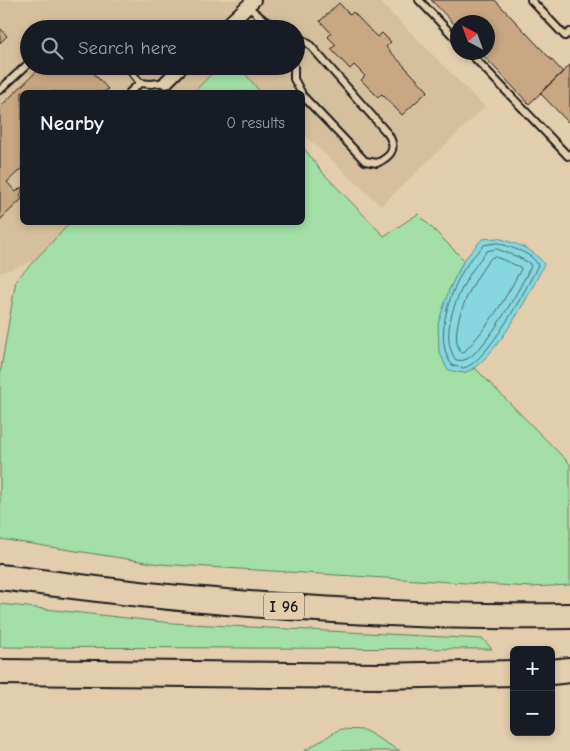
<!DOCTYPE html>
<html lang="en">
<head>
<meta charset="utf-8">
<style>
  body { margin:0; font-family:"Comic Neue",sans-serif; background:#20242c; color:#f1f3f6 }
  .controls { position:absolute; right:15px; bottom:15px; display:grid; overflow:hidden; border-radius:8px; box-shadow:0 2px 8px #0003 }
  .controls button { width:45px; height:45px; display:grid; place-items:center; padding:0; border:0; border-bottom:1px solid #363941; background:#171b24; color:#f1f3f6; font:25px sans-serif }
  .compass { position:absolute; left:450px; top:15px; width:45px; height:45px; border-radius:50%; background:#171b24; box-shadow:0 2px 8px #0003; rotate:319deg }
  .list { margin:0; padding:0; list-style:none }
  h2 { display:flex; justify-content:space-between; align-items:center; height:65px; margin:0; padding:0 20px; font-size:21px }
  h2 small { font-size:16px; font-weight:400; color:#9ea1a6 }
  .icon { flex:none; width:28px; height:28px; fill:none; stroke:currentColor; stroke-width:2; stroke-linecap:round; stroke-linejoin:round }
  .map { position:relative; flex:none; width:570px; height:751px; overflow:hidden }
  .search { position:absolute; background:#171b24; box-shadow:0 2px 8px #0003; left:20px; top:20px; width:285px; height:55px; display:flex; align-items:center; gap:12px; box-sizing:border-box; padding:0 18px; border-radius:28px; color:#9ea1a6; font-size:19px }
  .panel { position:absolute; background:#171b24; box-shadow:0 2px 8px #0003; left:20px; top:90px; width:285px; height:135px; border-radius:8px }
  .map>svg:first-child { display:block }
</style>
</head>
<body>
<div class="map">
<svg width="570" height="751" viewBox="0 0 570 751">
  <rect width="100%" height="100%" fill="#e2ceac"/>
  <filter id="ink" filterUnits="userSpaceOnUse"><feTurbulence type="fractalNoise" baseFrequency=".02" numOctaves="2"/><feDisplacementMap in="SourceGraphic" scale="10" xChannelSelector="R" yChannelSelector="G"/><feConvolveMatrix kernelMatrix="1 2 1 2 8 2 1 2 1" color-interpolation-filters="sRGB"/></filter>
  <g filter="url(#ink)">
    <path fill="#d6bf9c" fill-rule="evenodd" d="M0 0H378L485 107 381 206 303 134 302 92H22V222L78 223 40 259 0 273ZM29 29H296V66H29Z"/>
    <path fill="#a3dfa6" stroke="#607e61" d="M219 66H239L260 92H194Z
      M303 147 322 172 384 236 418 214 464 260 449 290 463 373 475 368 570 464V585L531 587 159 564 0 539V374L16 280 70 223 302 222Z
      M0 604 172 623 483 639 492 649 0 647Z
      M340 729 364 730 400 751H304Z"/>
    <path fill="#86d7de" stroke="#5c8c90" d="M498 238C516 244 533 248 544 264 531 292 495 361 466 372 460 374 453 371 447 369L439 351 438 324 449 290 464 260 482 239Z"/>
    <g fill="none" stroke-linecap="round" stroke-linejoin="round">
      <path stroke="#46676a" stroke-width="1" d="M498 243C511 248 532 252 538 265 528 286 486 365 463 368 460 368 455 366 452 365 432 339 451 287 468 263 473 256 479 251 484 245Z
        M497 249 518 257 529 263 531 266C522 285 483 356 464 360 461 361 459 360 456 360 434 330 467 273 487 251Z
        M496 257 520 267 521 269C505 300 488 327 464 352L461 353C445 330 475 276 491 258Z"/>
    </g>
    <path fill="#c8a782" stroke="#1c1c1c" d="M431 0H495L563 72 529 104 480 52H488V22H458V28Z
      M339 3 350 15 353 12 377 37 382 33 391 42 386 47 428 91 402 115 382 94 378 97 361 80 365 76 354 65 350 69 331 49 336 45 328 37 331 33 320 21Z
      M0 28 7 36 0 43Z
      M570 65V124L540 93Z
      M42 66H87L108 89 104 92H22V168L7 182 16 192 21 187 22 189V193L20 195 22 199 0 220V107Z"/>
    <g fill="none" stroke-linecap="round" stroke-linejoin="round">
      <defs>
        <path id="lane" d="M419 0 458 41
          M531 0 565 36 570 32
          M247 6 264 20 280 29
          M84 29H86
          M296 36 309 44 388 134C397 148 392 156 377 163L365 161 302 95
          M469 52 568 156 570 154
          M296 53 299 37
          M127 66 140 83
          M294 66V79L301 92
          M0 90 29 63
          M130 92 140 83 151 84 166 82"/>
        <path id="street" d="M223 29 254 0
          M166 82 182 66"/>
        <path id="highway" d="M0 577C68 585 135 595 203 600 325 611 448 618 570 616
          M0 672 378 676 514 673
          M551 672 570 670"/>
      </defs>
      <use href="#lane" stroke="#1c1c1c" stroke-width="10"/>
      <use href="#street" stroke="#1c1c1c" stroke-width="16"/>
      <use href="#highway" stroke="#1c1c1c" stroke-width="28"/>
      <use href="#lane" stroke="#e2ceac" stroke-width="6"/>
      <use href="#street" stroke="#e2ceac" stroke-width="12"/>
      <use href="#highway" stroke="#e2ceac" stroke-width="24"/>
    </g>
  </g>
  <g text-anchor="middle" stroke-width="4" stroke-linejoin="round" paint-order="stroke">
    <rect fill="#e2ceac" stroke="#575147" stroke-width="1" x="264" y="592.5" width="40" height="27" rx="4"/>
    <g font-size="16" font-weight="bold" fill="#1c1c1c">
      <text x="284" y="612">I 96</text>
    </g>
  </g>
</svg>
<div class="controls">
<button>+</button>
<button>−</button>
</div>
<svg class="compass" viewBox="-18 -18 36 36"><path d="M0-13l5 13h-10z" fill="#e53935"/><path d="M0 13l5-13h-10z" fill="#9ea1a6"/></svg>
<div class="search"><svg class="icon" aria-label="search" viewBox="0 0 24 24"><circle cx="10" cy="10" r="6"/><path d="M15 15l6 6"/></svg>Search here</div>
<section class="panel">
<h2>Nearby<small>0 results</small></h2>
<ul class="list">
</ul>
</section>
</div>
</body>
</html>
